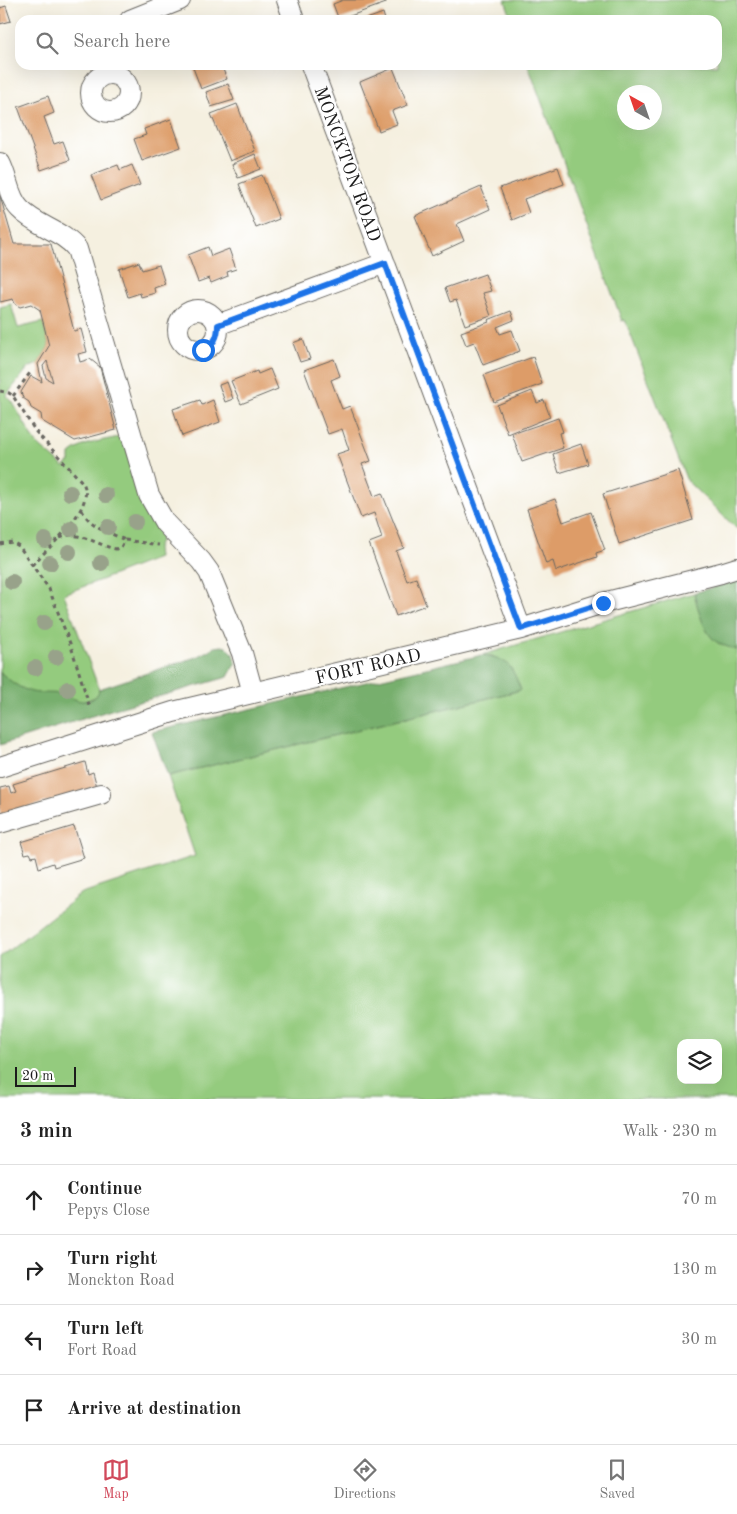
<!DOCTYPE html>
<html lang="en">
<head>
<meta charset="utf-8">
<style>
  body { margin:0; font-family:"Old Standard TT",serif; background:#f2f2f2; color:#222 }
  .controls { position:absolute; right:15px; bottom:15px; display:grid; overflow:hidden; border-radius:10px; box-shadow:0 5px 20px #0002 }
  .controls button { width:45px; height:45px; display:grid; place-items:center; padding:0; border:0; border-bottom:1px solid #e0e0e0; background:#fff; color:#222; font:25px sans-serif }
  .compass { position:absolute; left:617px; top:85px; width:45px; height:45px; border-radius:50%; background:#fff; box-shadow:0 5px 20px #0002; rotate:320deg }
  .scale { position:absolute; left:15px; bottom:12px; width:61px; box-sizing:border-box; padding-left:5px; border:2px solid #1c1c1c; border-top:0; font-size:14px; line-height:18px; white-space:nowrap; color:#1c1c1c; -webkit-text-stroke:4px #fff; paint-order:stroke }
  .stop { position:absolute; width:15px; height:15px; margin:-11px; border:4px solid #1a73e8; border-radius:50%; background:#fff }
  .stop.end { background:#1a73e8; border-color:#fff; box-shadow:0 1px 5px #0008 }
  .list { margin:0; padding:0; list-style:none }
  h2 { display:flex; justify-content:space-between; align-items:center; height:65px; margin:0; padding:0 20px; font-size:21px }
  h2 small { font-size:16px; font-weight:400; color:#767676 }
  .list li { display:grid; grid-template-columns:32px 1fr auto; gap:15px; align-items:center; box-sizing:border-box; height:70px; padding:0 20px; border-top:1px solid #e0e0e0 }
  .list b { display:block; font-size:19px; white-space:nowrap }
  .list p { margin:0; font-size:16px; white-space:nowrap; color:#767676 }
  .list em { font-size:16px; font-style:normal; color:#767676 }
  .icon { flex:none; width:28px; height:28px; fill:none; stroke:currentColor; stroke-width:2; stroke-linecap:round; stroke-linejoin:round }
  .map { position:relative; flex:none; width:737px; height:1099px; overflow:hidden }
  .search { position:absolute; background:#fff; box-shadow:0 5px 20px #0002; left:15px; right:15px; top:15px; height:55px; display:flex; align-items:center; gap:12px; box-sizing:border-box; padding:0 18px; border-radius:15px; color:#767676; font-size:19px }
  .sheet { height:345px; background:#fff }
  nav { display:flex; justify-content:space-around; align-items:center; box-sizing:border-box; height:70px; border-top:1px solid #e0e0e0; background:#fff; font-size:14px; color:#767676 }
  nav a { display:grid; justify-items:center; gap:2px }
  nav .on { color:#d1495b }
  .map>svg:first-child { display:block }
</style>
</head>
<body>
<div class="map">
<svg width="737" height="1099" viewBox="0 0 737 1099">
  <rect width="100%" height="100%" fill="#fff"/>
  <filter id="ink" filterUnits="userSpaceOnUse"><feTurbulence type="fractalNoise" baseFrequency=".02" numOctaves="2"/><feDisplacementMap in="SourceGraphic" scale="10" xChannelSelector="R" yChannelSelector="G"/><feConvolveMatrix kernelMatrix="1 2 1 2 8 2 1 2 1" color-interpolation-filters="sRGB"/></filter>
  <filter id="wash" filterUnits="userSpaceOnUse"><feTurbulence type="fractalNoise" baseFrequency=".0096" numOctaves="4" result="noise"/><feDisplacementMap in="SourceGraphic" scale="20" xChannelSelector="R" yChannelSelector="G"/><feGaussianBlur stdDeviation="1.12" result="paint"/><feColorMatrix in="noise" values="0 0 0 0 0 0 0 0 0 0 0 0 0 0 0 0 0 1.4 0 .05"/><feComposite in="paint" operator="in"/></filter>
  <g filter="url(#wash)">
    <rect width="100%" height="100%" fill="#f5f0e0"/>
    <path fill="#94cb7e" stroke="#58744d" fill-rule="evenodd" d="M505 0H737V529L687 481 625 320 622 321 528 65H717V20H512ZM624 92H654V122H624Z
      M11 304 18 328 43 322 49 346 38 364 28 368 6 396 12 401 36 443 64 467 70 462V454C83 442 107 440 124 436L143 507 150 519 163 533 157 548 158 558 64 594 99 689V693L95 697 0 733V307Z
      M694 593 700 613 718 643 737 650V1099H0V957L82 893 195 856 168 776 521 690 493 656 482 655ZM681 1043H718V1080H681Z"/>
    <path fill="#77af6d" stroke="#4a6644" d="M737 580V650C731 648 724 646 718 643 703 634 698 608 694 593Z
      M222 646 227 647 232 652 236 662 228 677 111 710 0 745V672C8 679 16 686 26 690 37 695 49 692 61 694 68 695 75 701 83 701 90 702 99 696 99 689L196 657 215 647Z
      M482 655C509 658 512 667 521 690L168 776 152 732Z"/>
    <g id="blocks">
      <path fill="#dd9c68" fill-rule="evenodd" d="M343 0H385L386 3 339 20 333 4Z
        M6 6 11 21 0 24V8Z
        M383 13 385 20H364Z
        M192 65H221L227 79 201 89Z
        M393 68 408 105 392 111 397 124 379 131 360 82Z
        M228 84 234 100 211 107 206 92Z
        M48 96 54 113 44 117 54 144 63 141 70 160 41 170 18 107Z
        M237 104 255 151 230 161 211 114Z
        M171 119 181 147 142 161 134 139 146 135 144 129Z
        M255 154 261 169 238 178 232 164Z
        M118 165 120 170 132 165 140 185 101 200 91 175Z
        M558 167 564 184 524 199 529 213 512 220 500 188Z
        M262 175 279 219 256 228 239 184Z
        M481 187 490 209 457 224 464 241 432 256 415 216Z
        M0 196 14 244H51L74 331 81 329 87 352 78 354 80 362 90 359 100 367 116 430 75 441 42 421 41 414 31 408 29 402 23 398 21 392 31 376 42 382 38 364 49 346 40 310 31 304 20 307 15 304 13 299 0 302ZM47 361 53 382 46 378 43 366Z
        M208 247 211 256 229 249 236 269 227 272 228 276 211 283 209 278 198 282 188 255Z
        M139 262 142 270 159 265 165 284 154 288 155 293 141 297 140 293 128 297 119 269Z
        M485 274 491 291 483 293 491 316 465 325 456 300 450 302 445 288Z
        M511 311 514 320 497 327 500 334 512 330 520 351 483 365 474 342 466 345 461 332 489 322 488 320Z
        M303 339 310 359 300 362 293 343Z
        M533 357 542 384 494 402 484 375Z
        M334 359 340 376 331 380 342 409 350 406 371 461 362 464 374 496 382 493 404 548 396 551 407 581 416 578 426 605 396 616 369 543 382 538 374 513 361 518 337 454 349 450 342 429 328 434 304 370Z
        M270 369 278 389 241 404 231 381 257 371 258 374Z
        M227 382 233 399 225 402 219 385Z
        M532 391 537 403 544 400 550 417 508 434 497 405Z
        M200 400 202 405 213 400 220 422 182 436 173 409Z
        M558 418 563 432 559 433 563 448 522 462 512 434Z
        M581 444 588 464 559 473 553 454Z
        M678 470 693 520 619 544 603 494Z
        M555 499 563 522 591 512 605 550 596 553 597 557 556 571 553 561 546 564 527 509Z
        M85 762 88 774 93 772 97 787 0 816V788L9 786 11 793 16 791 13 784Z
        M74 826 84 858 54 867 53 863 39 868 36 856 32 857 30 853 25 854 21 842Z"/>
    </g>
  </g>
  <g filter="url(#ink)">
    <use href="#blocks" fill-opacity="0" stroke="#686661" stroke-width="1"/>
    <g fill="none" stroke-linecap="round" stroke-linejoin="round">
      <defs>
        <path id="minor" d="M287 0 294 20
          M130 20 180 0
          M311 65 521 629
          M91 93a19 19 0 1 1 38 0a19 19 0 1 1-38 0Z
          M0 163C8 178 8 197 20 209 36 226 63 231 77 249L149 495 165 523 201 561 209 572 242 653 253 693
          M178 330a20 20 0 1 1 40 0a20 20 0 1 1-40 0Z
          M217 325 385 263
          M0 767 173 712 521 629 603 603 721 573 737 568
          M0 823 101 794"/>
      </defs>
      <use href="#minor" stroke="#686661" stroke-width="22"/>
      <path stroke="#686661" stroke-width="3" stroke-dasharray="4 4" stroke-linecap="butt" d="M0 391 9 393 13 396 36 432 83 483C97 507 48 548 32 565
        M13 396 30 373
        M82 510C89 526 110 533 125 540
        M60 538C77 529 99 546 116 549L121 547 125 540 159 545
        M0 544 12 542 19 546 49 589 71 646 90 708"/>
      <use href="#minor" stroke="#fff" stroke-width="20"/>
    </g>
    <g fill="#98a28a">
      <circle cx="70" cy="493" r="8"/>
      <circle cx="106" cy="495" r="8"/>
      <circle cx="135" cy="522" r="8"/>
      <circle cx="108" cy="527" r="8"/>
      <circle cx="71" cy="529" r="8"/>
      <circle cx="45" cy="540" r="8"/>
      <circle cx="69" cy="552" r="8"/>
      <circle cx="50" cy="563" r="8"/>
      <circle cx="101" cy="563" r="8"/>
      <circle cx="12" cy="582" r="8"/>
      <circle cx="44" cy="623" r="8"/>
      <circle cx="56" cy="657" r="8"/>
      <circle cx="35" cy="668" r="8"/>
      <circle cx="68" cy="689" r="8"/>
    </g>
  </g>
  <g fill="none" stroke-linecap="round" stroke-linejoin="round" filter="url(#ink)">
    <path stroke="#1a73e8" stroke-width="6" d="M203 350C214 344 218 338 218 325L385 263 521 629 603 603"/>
  </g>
  <g text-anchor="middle" stroke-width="4" stroke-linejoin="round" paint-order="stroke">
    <g font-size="18" fill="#1c1c1c" stroke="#fff">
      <text transform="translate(348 164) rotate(70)" y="6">MONCKTON ROAD</text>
      <text transform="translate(368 666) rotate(-13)" y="6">FORT ROAD</text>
    </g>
  </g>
</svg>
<div class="controls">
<button><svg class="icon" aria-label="layers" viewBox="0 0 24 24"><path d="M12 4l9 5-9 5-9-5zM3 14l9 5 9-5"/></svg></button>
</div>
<svg class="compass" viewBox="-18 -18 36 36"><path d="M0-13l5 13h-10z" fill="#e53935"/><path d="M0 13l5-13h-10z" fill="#767676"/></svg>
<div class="scale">20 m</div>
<div class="stop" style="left:203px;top:350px"></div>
<div class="stop end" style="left:603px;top:603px"></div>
<div class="search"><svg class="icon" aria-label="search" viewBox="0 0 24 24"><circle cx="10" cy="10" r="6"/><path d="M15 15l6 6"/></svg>Search here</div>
</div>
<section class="sheet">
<h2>3 min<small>Walk · 230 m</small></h2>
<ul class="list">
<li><svg class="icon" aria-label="ahead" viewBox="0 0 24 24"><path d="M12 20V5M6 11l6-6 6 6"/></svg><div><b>Continue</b><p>Pepys Close</p></div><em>70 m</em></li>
<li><svg class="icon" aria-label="right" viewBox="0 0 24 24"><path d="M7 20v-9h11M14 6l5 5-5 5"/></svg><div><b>Turn right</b><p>Monckton Road</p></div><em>130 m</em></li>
<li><svg class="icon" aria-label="left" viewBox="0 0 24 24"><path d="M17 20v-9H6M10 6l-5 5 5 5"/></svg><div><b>Turn left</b><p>Fort Road</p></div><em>30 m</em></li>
<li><svg class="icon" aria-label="arrive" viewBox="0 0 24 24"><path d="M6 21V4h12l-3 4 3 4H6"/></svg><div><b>Arrive at destination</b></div></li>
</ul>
</section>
<nav>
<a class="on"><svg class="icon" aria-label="map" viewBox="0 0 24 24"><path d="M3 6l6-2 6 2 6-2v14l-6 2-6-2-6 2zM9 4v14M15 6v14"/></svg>Map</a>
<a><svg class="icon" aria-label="directions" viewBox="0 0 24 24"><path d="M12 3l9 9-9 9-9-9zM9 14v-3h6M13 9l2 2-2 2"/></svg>Directions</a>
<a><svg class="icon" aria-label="saved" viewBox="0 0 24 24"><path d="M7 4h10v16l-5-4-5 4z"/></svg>Saved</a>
</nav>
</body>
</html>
